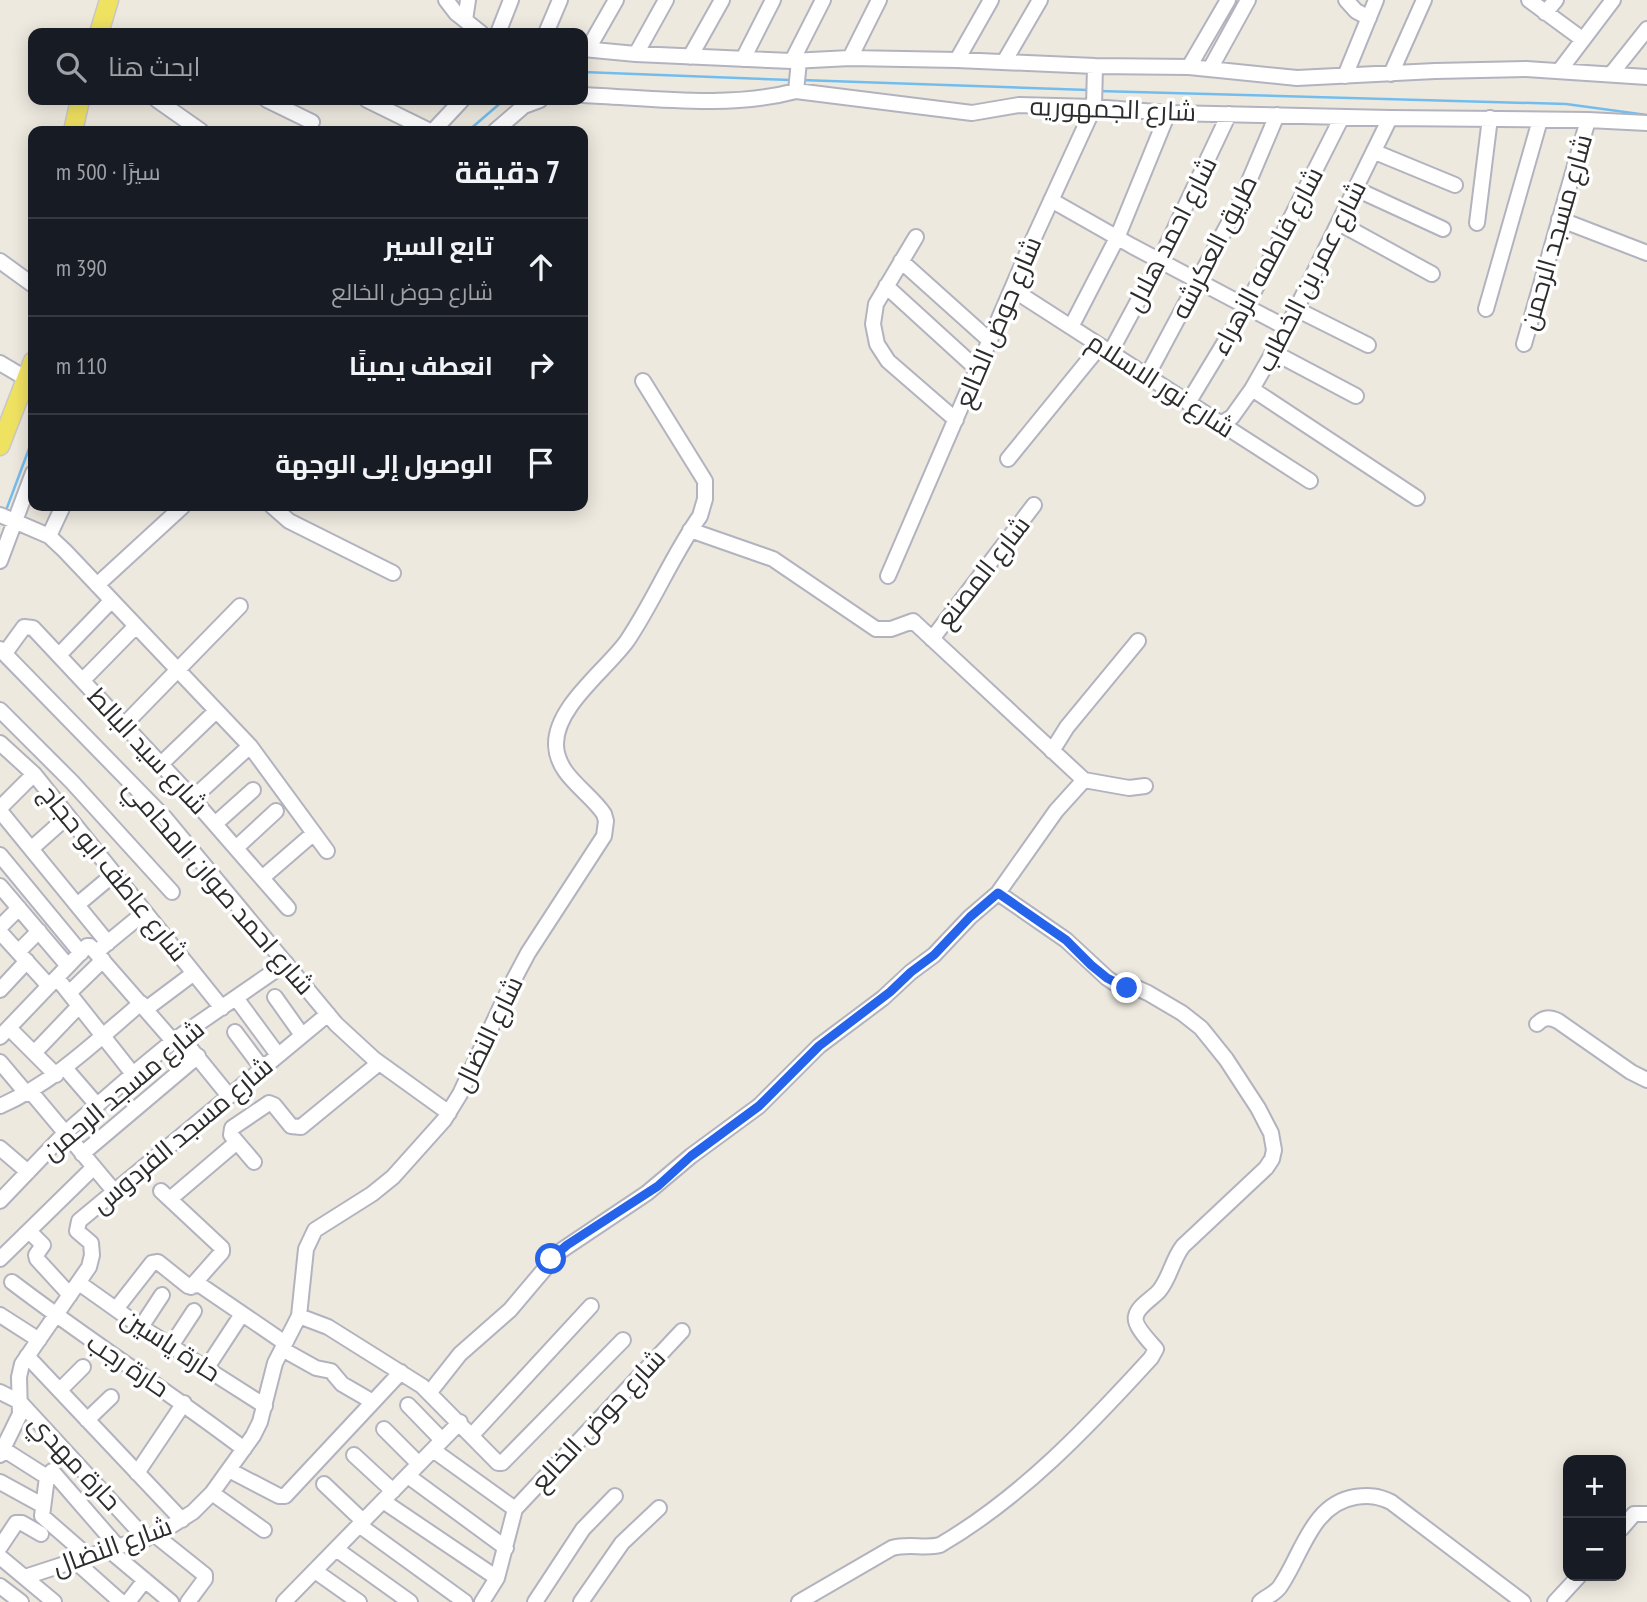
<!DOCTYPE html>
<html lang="ar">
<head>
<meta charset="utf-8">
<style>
  body { margin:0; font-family:"PT Sans Narrow",Cairo,sans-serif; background:#242831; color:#f1f3f6; direction:rtl }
  .controls { position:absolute; right:21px; bottom:21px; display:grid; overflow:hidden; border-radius:14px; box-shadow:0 4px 18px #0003 }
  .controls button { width:63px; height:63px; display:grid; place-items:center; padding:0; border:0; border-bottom:2px solid #363941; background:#171b24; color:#f1f3f6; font:35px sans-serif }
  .stop { position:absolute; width:21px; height:21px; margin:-16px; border:5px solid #2563eb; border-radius:50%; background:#fff }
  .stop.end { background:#2563eb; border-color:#fff; box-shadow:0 2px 7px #0008 }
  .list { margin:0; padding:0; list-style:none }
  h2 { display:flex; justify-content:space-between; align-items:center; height:91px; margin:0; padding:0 28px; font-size:30px }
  h2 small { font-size:23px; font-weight:400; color:#9ea1a6 }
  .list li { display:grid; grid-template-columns:46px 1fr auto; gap:21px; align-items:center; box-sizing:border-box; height:98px; padding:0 28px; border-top:2px solid #363941 }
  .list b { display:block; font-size:26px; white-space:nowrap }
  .list p { margin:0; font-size:23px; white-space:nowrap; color:#9ea1a6 }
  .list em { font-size:23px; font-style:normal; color:#9ea1a6 }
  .icon { flex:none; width:38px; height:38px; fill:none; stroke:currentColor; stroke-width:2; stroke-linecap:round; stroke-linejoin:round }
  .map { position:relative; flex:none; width:1647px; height:1602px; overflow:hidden; direction:ltr }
  .search { position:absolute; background:#171b24; box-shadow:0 4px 18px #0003; left:28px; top:28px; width:560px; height:77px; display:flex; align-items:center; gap:18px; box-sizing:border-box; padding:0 24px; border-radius:14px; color:#9ea1a6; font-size:26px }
  .panel { position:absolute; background:#171b24; box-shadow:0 4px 18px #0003; left:28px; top:126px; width:560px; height:385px; border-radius:14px; direction:rtl }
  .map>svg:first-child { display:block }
</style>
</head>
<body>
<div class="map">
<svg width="1647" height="1602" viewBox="0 0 1647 1602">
  <rect width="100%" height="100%" fill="#ede9df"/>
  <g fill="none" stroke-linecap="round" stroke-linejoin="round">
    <path stroke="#73bdee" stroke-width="2.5" d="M583 72 791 80
      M801 80 1088 90
      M1098 91 1566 104 1647 115
      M468 131 504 100
      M5 513 33 438"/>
    <defs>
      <path id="minor" d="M446 0 456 13 481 33
        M1346 0 1356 11 1369 18
        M1529 0 1582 39
        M1545 13 1556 0
        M465 20 468 0
        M498 33 511 0
        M546 33 560 0
        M583 49 636 54 792 61 850 58 957 60 1095 66 1189 67 1297 78 1435 71 1526 69 1647 77
        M588 49 616 0
        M636 54 666 0
        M690 57 722 0
        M850 58 879 0
        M743 59 773 0
        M957 60 991 0
        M792 61 823 0
        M1004 62 1040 0
        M1189 67 1228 0
        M1210 69 1248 0
        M1560 70 1613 0
        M1612 73 1647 29
        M1391 74 1424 0
        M1345 76 1376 0
        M796 91 799 61
        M583 95C652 98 729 109 796 91L972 113 1019 105 1094 107 1168 113 1390 118 1588 120 1647 123
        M157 100 201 131
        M267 100 312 122
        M367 100 430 131
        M433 131 462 100
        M495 131 524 106 540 100
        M1375 152 1455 185
        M1356 189 1443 229
        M1051 200 1132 246 1287 328
        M1559 219 1647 253
        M1339 223 1432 274
        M1477 223 1490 118
        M916 237 876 304 873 324 877 344 888 361 956 420
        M0 261 33 285
        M901 261 989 340
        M886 286 977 369
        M1012 289 1310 481
        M1296 309 1368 345
        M1486 309 1540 120
        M1071 327 1117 238 1168 113
        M1524 344 1588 120
        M1273 352 1356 396
        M1110 353 1160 260 1229 114
        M0 363 27 379
        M1147 376 1241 200 1277 115
        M1252 389 1417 498
        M1188 403 1246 307 1342 117
        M1219 422H1224L1232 417 1252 389 1287 328 1390 118
        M1008 459 1100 346
        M272 506 289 521 393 573
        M0 515 49 536 65 551 250 746 327 851
        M690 530 773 559 876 629H891L913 621 1084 780 1129 788 1145 786
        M49 536 63 506
        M0 561 33 473
        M888 576 1032 242 1094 107 1095 66
        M97 585 183 506
        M932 639 1034 505
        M0 649 165 818 336 1024 374 1059 449 1113
        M5 653 24 627 33 628 186 791 288 908
        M59 655 111 601
        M83 680 135 627
        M0 710 72 782 172 892
        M124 725 240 606
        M0 743 34 774 222 1008
        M1052 751 1067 727 1138 641
        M161 764 216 711
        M193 798 250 746
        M0 808 34 774
        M0 811 108 943
        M215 824 253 790
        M236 848 276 811
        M31 849 68 816
        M0 855 81 953
        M262 878 314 833
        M0 886 68 966
        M77 905 114 874
        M0 927 19 908
        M0 932 49 986
        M100 949 145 912
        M18 952 39 931
        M57 978 133 1074
        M0 990 27 961
        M69 993 103 960
        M275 997 302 1035
        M236 998 278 1055
        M146 1009 190 976
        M1537 1024C1544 1017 1549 1017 1558 1021L1631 1072 1647 1080
        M9 1028 56 1075
        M235 1032 262 1068
        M0 1037 87 946H90L173 1041
        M181 1037 229 1096
        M34 1053 79 1006
        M0 1062 27 1094
        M65 1068 97 1105
        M31 1092 114 1191
        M0 1106C55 1082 95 1042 141 1003
        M0 1148 28 1172
        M82 1154 198 1056
        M254 1162 231 1135 232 1128 269 1103 274 1105 291 1126 301 1127 379 1063
        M161 1191 222 1248V1252L191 1287
        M170 1199 237 1142
        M0 1201 65 1133 133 1074 173 1041 286 963
        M29 1231 43 1245 36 1255 37 1259 70 1295
        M0 1259 94 1167
        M12 1282C88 1340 168 1391 244 1449
        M79 1283 141 1327 265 1406
        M116 1309 152 1263 158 1262 188 1286 200 1285 285 1343
        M0 1315 39 1340
        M299 1316 328 1327 422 1386 498 1463H502L623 1340
        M141 1327 162 1295
        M171 1346 194 1311
        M282 1349 316 1368 331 1371 342 1384 373 1402
        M27 1356 182 1520
        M206 1369 242 1314
        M60 1390 83 1367
        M0 1392 20 1402 146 1539
        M430 1392 460 1354 510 1310 559 1252 647 1193 691 1156 759 1106 819 1046 883 998 911 972 934 955 970 917 998 893 1056 811 1084 780
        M408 1405 442 1440
        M87 1420 111 1397
        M384 1429 419 1464
        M472 1435 591 1306
        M3 1449 47 1477 42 1516 89 1557
        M433 1450 515 1509
        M0 1455 20 1414 19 1377 22 1364 89 1267 92 1255 91 1243 77 1231 79 1221 328 1014
        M354 1455 393 1491
        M229 1470 279 1496H285L401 1372
        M52 1471 118 1547
        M137 1473 184 1403
        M408 1476 506 1548
        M0 1482 42 1505
        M324 1484 363 1521
        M212 1493 264 1530
        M383 1501 497 1578
        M359 1525 465 1602
        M1621 1529 1634 1514H1647
        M155 1535 205 1575V1579L188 1602
        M0 1547 16 1523H22L41 1534
        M336 1549 410 1602
        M109 1550 171 1602
        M0 1557 54 1602
        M75 1561 121 1602
        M315 1571 359 1602
        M25 1577 160 1533 193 1512 212 1493 253 1436 260 1422 275 1363 299 1316 306 1249 315 1230 372 1194 393 1177 444 1120 460 1094 511 985 528 953 604 836 606 821 604 814C589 791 557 776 556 745 555 707 606 670 627 641 654 601 672 556 700 516L705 499V481L643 381
        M0 1586 21 1602
        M128 1602 145 1580
        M284 1602 460 1422
        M482 1602 497 1578 515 1509 682 1331
        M535 1602 583 1529 615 1496
        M581 1602 622 1543 659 1508
        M799 1602 892 1548C909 1543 924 1549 940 1545 1022 1497 1088 1427 1151 1358L1156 1349C1150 1342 1133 1325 1136 1316 1138 1306 1153 1298 1159 1291 1170 1278 1172 1260 1183 1246L1266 1168 1272 1159 1274 1150 1271 1133 1258 1108 1226 1059 1201 1028 1182 1013 1148 993 1139 989 1119 986 1107 978 1066 940 998 893
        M1260 1602C1267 1596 1277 1593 1281 1585 1302 1554 1312 1504 1355 1497 1370 1495 1378 1496 1391 1502L1523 1602
        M1555 1602 1579 1576"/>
      <path id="major" d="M99 33 109 0
        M73 131 80 100
        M0 446 33 361"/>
    </defs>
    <use href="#minor" stroke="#b2b3bf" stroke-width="18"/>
    <use href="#major" stroke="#c8c8c8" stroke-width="21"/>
    <use href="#minor" stroke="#fff" stroke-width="14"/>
    <use href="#major" stroke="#f0e261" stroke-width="18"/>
  </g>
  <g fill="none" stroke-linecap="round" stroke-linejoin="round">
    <path stroke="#2563eb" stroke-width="9" d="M551 1259 567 1245 658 1186 691 1156 759 1106 819 1046 890 992 911 972 934 955 970 917 998 893 1066 940 1091 965 1107 978 1127 988"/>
  </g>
  <g text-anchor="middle" stroke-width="7" stroke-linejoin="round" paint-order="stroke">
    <g font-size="26" fill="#2c2c2c" stroke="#fff">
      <text transform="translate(1113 109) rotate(2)" y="9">شارع الجمهوريه</text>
      <text transform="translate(1556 232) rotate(-74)" y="9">شارع مسجد الرحمن</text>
      <text transform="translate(1171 234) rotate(-63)" y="9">شارع احمد هلال</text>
      <text transform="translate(1214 247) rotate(-63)" y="9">طريق العكرشه</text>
      <text transform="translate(1267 261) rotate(-62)" y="9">شارع فاطمه الزهراء</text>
      <text transform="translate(1311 276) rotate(-63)" y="9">شارع عمر بن الخطاب</text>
      <text transform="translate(998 322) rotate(-67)" y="9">شارع حوض الخالع</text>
      <text transform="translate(1161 385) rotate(33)" y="9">شارع نور الاسلام</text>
      <text transform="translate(983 572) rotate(-52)" y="9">شارع المصنع</text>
      <text transform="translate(148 751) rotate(47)" y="9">شارع سيد البالط</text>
      <text transform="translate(114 873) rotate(51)" y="9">شارع عاطف ابو حجاج</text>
      <text transform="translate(219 887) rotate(49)" y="9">شارع احمد صوان المحامي</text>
      <text transform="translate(488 1034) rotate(-64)" y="9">شارع النضال</text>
      <text transform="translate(123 1090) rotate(-40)" y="9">شارع مسجد الرحمن</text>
      <text transform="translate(182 1135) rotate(-40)" y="9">شارع مسجد الفردوس</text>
      <text transform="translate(171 1345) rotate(33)" y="9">حارة ياسين</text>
      <text transform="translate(128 1365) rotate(34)" y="9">حارة رجب</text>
      <text transform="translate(598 1420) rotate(-47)" y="9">شارع حوض الخالع</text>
      <text transform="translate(75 1462) rotate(47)" y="9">حارة مهدي</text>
      <text transform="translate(112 1546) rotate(-20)" y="9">شارع النضال</text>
    </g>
  </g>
</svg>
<div class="controls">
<button>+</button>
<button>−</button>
</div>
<div class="stop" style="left:551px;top:1259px"></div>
<div class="stop end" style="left:1127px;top:988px"></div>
<div class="search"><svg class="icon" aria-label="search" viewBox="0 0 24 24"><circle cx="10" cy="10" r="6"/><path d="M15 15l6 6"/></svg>ابحث هنا</div>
<section class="panel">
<h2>7 دقيقة<small>سيرًا · 500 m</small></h2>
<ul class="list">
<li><svg class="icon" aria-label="ahead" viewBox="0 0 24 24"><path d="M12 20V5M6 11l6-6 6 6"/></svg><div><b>تابع السير</b><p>شارع حوض الخالع</p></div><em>390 m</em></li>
<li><svg class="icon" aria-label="right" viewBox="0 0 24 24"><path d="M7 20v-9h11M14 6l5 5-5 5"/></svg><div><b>انعطف يمينًا</b></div><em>110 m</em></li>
<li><svg class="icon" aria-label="arrive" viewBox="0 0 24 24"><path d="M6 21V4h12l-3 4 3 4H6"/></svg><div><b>الوصول إلى الوجهة</b></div></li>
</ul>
</section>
</div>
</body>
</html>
